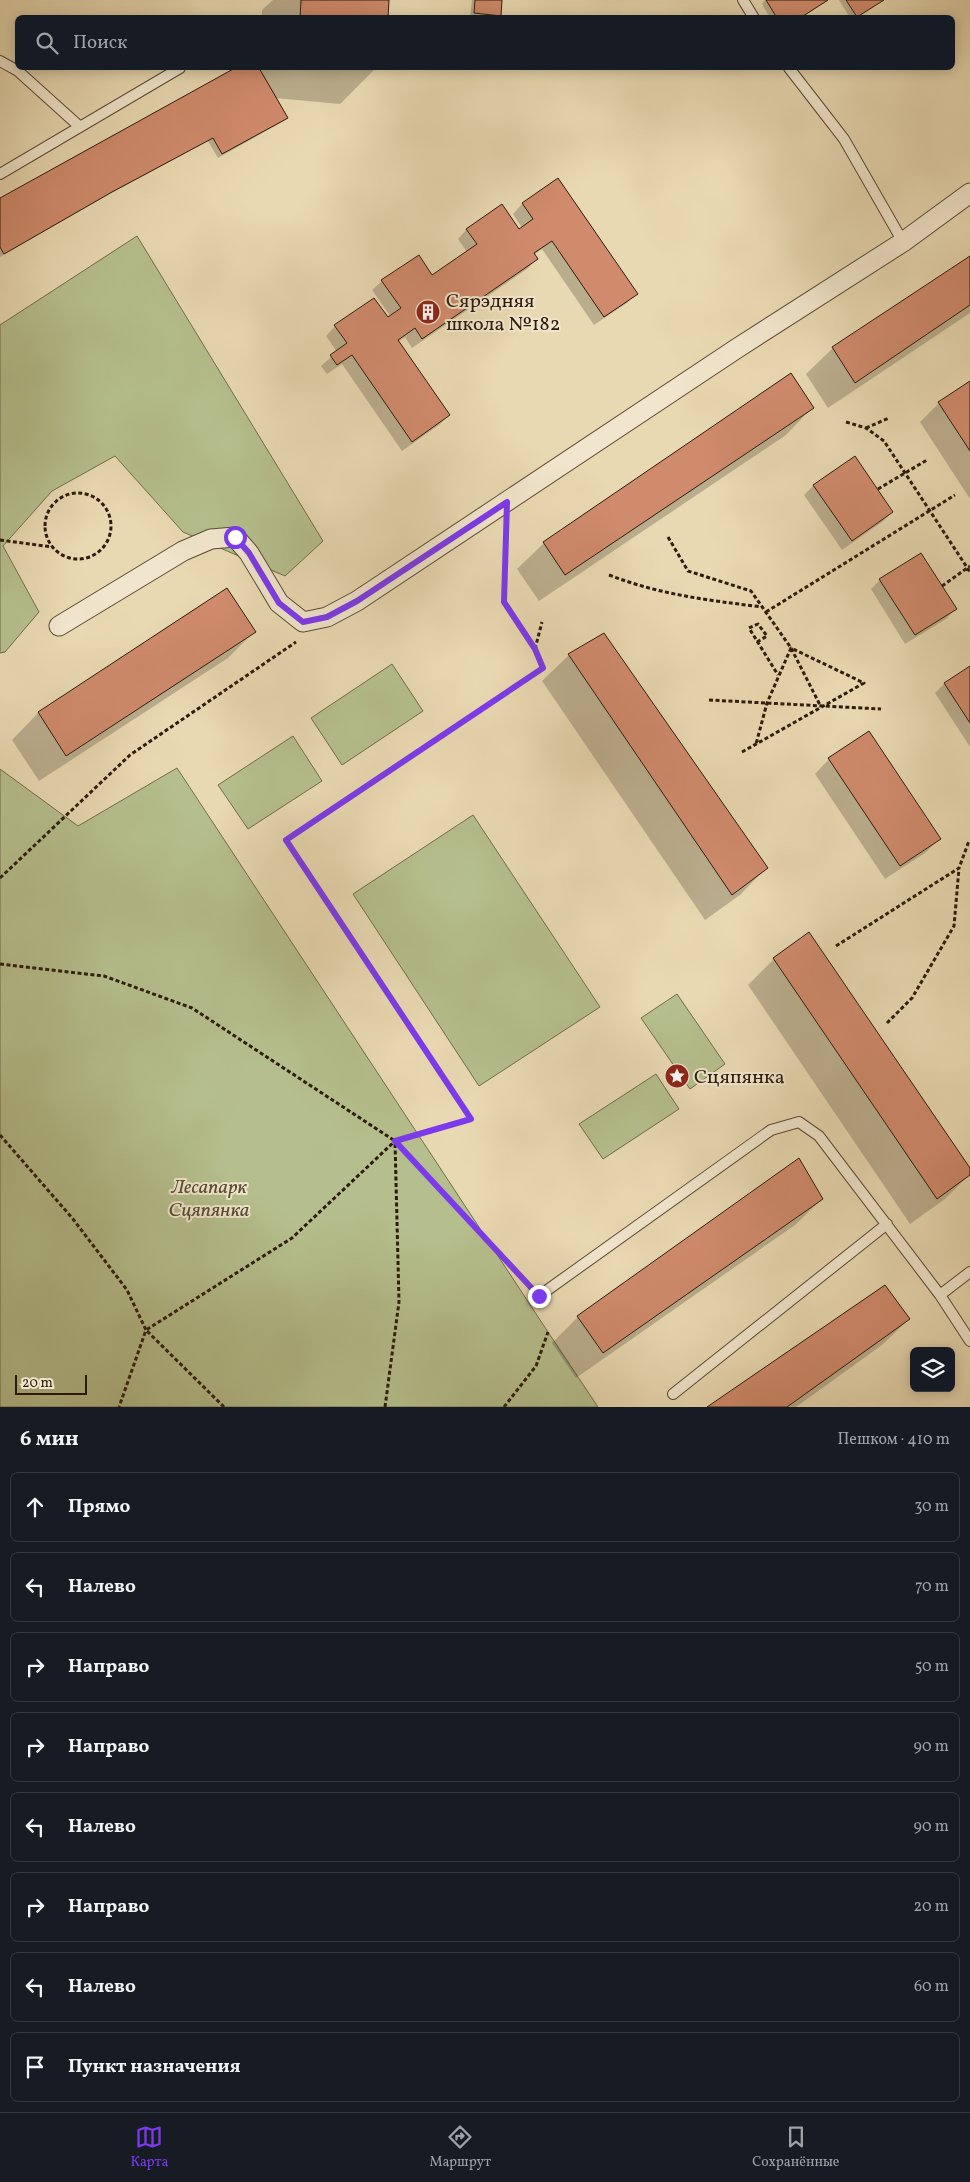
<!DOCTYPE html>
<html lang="ru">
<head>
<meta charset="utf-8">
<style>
  body { margin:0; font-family:Vollkorn,serif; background:#242831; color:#f1f3f6 }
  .controls { position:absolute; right:15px; bottom:15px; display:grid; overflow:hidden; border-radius:8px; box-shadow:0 2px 12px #0003 }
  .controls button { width:45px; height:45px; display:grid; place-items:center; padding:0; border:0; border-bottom:1px solid #363941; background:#171b24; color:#f1f3f6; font:25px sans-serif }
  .scale { position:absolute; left:15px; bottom:12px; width:72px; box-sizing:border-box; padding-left:5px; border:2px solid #2c1b0c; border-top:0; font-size:14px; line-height:18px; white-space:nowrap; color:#2c1b0c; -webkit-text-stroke:4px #f1e6cd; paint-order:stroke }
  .stop { position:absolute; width:15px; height:15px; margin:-11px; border:4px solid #7c3aed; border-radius:50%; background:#fff }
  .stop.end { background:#7c3aed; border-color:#fff; box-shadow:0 1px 5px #0008 }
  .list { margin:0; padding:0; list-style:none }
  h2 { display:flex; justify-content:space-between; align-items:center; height:65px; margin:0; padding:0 20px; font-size:21px }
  h2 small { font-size:16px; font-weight:400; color:#9ea1a6 }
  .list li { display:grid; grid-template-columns:32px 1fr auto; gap:15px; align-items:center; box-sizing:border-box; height:70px; margin:0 10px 10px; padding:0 10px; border:1px solid #363941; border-radius:8px }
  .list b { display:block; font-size:19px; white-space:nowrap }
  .list em { font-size:16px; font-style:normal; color:#9ea1a6 }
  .icon { flex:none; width:28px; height:28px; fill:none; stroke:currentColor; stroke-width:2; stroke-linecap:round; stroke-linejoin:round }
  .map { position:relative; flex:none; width:970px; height:1407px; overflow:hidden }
  .search { position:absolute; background:#171b24; box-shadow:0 2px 12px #0003; left:15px; right:15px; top:15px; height:55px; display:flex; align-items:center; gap:12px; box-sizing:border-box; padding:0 18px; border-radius:8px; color:#9ea1a6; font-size:19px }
  .sheet { height:705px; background:#171b24 }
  nav { display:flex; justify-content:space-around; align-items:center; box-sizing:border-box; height:70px; border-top:1px solid #363941; background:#171b24; font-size:14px; color:#9ea1a6 }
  nav a { display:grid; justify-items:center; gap:2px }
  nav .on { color:#7c3aed }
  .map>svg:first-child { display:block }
</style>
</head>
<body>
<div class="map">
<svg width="970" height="1407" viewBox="0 0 970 1407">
  <rect width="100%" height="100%" fill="#e9d9b2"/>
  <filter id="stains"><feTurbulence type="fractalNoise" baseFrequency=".004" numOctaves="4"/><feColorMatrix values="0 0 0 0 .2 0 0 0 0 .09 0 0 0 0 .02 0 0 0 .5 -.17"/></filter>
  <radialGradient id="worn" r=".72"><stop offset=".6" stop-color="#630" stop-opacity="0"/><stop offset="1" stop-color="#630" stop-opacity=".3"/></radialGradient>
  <path fill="#b5bf8d" stroke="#706d4c" d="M137 236 323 541 285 576 183 532 115 456 52 491 3 546 39 612 5 652 0 653V325Z
    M392 664 423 711 342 765 311 718Z
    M293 736 322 781 248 829 218 785Z
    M177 768 548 1332 598 1407H0V769L78 826Z
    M473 815 600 1007 479 1086 353 894Z
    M677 994 725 1064 690 1089 641 1018Z
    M656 1074 679 1109 603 1159 579 1124Z"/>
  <path fill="#0003" d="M273 0H388L386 18H262V10Z
    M472 0H501L499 15 497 18 470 17Z
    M765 0H829L801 18H770L762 4Z
    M839 0H884L857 18H850Z
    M237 68H376L340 104 275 98 286 118 282 122 218 158 208 141 106 196 0 257V200Z
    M558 180 636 293 627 303 594 325 542 249 534 255 537 259 527 269 412 348 405 337 398 342 449 415 439 425 402 451 342 364 327 374 321 366 337 352 326 336 335 326 387 319 391 317 372 290 382 281 432 276 467 252 458 239 467 229 518 230 522 228 513 214 522 204Z
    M970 257V313L828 408 806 374 833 348Z
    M970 383V499L920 422 939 403Z
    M812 408 786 435 539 601 517 569 544 543Z
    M814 485 892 512 882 522 842 550 804 495Z
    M880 580 955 609 946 619 905 644 871 589Z
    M227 590 254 632 228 658 39 781 12 740 38 713Z
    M569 655 766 868 740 895 705 920 542 681Z
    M970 667V747L935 693 944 684Z
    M829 759 939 839 925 853 885 879 815 774Z
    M774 959 970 1170V1174L945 1199 910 1224 748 985Z
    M822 1199 795 1225 576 1378 552 1343 578 1317Z
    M909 1319 882 1345 796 1407H709Z"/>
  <path fill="#d08b6c" stroke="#2c1b0c" d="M301 0H389L388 18H300Z
    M475 0H502L501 16 474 13Z
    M766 0H828L800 18H777Z
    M846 0H884L857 17Z
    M235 68H259L288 118 222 154 213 138 112 192 4 254 0 247V198Z
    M558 178 638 294 604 317 552 241 534 253 538 259 422 339 415 328 398 340 450 415 412 442 352 355 337 365 330 355 347 343 334 325 374 298 388 317 401 308 381 280 419 255 432 275 477 244 466 229 502 204 519 229 533 219 522 203Z
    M970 256V305L855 383 832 347Z
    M791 373 814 408 565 575 543 542Z
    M970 381V451L938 402Z
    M855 456 893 512 852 541 813 485Z
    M921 553 957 609 915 635 879 579Z
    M227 588 256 632 66 756 38 712Z
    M604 633 768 868 732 895 568 654Z
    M970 666V723L944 683Z
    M869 731 941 839 900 866 828 758Z
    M809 932 970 1168V1175L937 1199 773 958Z
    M799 1158 823 1199 603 1353 577 1316Z
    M885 1285 910 1319 787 1407H707Z"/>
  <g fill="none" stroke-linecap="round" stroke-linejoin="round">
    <defs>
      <path id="lane" d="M743 0 754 18
        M0 61 18 71 79 126
        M789 68 844 139 903 242
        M0 174 180 68
        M940 1295 970 1341
        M539 1296 771 1130 799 1122 819 1136 940 1295 970 1272
        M673 1394 887 1224"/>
      <path id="street" d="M59 626 183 551 211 539 235 537 249 553 279 603 303 622 327 617 357 601 736 349 903 242 970 193"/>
    </defs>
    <use href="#lane" stroke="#5b4a36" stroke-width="12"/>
    <use href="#street" stroke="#5b4a36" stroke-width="21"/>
    <path stroke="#2c1b0c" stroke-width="3" stroke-dasharray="4 2.5" stroke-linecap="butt" d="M846 422 866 428 884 441 970 572
      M866 428 889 418
      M878 489 927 460
      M45 526a33 33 0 1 1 66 0a33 33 0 1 1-66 0Z
      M668 537 688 571 751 591 791 648 821 707
      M0 540 52 547
      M609 575C661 595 707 600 762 607
      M942 586 970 566
      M766 612 955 495
      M757 642 767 636 758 624 749 628 778 675
      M535 649 542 622
      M709 700 881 709
      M742 752 864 683 791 648 767 703 756 744
      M0 878 130 755 296 642
      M836 946 959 868 969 841
      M0 964 104 976 192 1008 395 1141 528 1284
      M887 1023 912 998 954 926 959 868
      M0 1135 73 1219 127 1290 146 1330 119 1407
      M224 1407 146 1330 292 1238 395 1141
      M385 1407 399 1302 395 1141 471 1119 286 840 543 668 535 649 504 602 506 527
      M504 1407 536 1366 548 1332"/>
    <use href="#lane" stroke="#f1e6cd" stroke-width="10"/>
    <use href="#street" stroke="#f1e6cd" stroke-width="19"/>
  </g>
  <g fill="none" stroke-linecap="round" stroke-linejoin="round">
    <path stroke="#7c3aed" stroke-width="6" d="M235 537 249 553 279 603 303 622 327 617 357 601 507 502 504 602 535 649 543 668 286 840 471 1119 395 1141 539 1296"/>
  </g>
  <defs>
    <symbol id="building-disc" viewBox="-11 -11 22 22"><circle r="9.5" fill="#8f2418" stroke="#f1e6cd"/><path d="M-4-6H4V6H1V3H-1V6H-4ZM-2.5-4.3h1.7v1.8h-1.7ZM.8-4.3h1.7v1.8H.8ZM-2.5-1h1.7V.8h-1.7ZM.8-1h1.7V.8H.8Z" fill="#fff"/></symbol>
    <symbol id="sight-disc" viewBox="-11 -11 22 22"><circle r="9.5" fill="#8f2418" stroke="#f1e6cd"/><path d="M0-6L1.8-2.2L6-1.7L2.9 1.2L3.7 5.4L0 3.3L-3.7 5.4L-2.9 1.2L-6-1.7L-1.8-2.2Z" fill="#fff"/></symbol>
  </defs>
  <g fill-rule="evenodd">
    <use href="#building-disc" x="414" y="298" width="28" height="28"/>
    <use href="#sight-disc" x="663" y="1062" width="28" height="28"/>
  </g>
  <g text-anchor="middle" stroke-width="4" stroke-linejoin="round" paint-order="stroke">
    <g font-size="20" fill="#2c1b0c" stroke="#f1e6cd" text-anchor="start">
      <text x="446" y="307">Сярэдняя<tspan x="446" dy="23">школа №182</tspan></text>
      <text x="694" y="1083">Сцяпянка</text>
    </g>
    <g font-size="20" font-style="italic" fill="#554c33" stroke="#f1e6cd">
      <text x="209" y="1193">Лесапарк<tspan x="209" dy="23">Сцяпянка</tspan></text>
    </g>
  </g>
  <rect width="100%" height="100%" filter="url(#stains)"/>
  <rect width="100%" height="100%" fill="url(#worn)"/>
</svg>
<div class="controls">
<button><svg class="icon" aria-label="layers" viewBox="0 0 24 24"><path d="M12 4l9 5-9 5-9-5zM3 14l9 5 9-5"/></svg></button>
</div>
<div class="scale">20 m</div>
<div class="stop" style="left:235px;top:537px"></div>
<div class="stop end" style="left:539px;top:1296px"></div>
<div class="search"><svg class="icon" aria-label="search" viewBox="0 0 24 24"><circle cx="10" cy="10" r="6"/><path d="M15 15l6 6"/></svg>Поиск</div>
</div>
<section class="sheet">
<h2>6 мин<small>Пешком · 410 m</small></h2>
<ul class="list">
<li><svg class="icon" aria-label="ahead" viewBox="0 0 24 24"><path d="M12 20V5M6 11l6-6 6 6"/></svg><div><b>Прямо</b></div><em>30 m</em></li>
<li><svg class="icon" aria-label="left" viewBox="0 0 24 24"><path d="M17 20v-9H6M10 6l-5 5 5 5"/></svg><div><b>Налево</b></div><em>70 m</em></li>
<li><svg class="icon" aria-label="right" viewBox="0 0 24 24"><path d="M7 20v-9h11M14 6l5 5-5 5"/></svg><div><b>Направо</b></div><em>50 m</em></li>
<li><svg class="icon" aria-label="right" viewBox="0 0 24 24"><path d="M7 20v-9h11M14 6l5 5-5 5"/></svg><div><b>Направо</b></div><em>90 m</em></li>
<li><svg class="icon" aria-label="left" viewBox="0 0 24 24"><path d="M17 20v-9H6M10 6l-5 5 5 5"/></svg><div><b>Налево</b></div><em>90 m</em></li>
<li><svg class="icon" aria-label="right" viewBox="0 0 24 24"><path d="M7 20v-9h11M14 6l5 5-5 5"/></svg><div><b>Направо</b></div><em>20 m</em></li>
<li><svg class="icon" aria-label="left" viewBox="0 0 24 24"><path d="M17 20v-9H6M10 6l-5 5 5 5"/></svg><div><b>Налево</b></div><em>60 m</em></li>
<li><svg class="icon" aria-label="arrive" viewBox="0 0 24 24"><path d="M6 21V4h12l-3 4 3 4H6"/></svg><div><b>Пункт назначения</b></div></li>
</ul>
</section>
<nav>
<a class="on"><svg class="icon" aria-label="map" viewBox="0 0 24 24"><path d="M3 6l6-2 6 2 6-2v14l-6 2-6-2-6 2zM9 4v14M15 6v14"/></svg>Карта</a>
<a><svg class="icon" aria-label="directions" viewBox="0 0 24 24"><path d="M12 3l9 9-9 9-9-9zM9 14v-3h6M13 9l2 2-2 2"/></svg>Маршрут</a>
<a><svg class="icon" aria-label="saved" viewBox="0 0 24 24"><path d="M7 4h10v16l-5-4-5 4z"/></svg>Сохранённые</a>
</nav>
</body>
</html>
